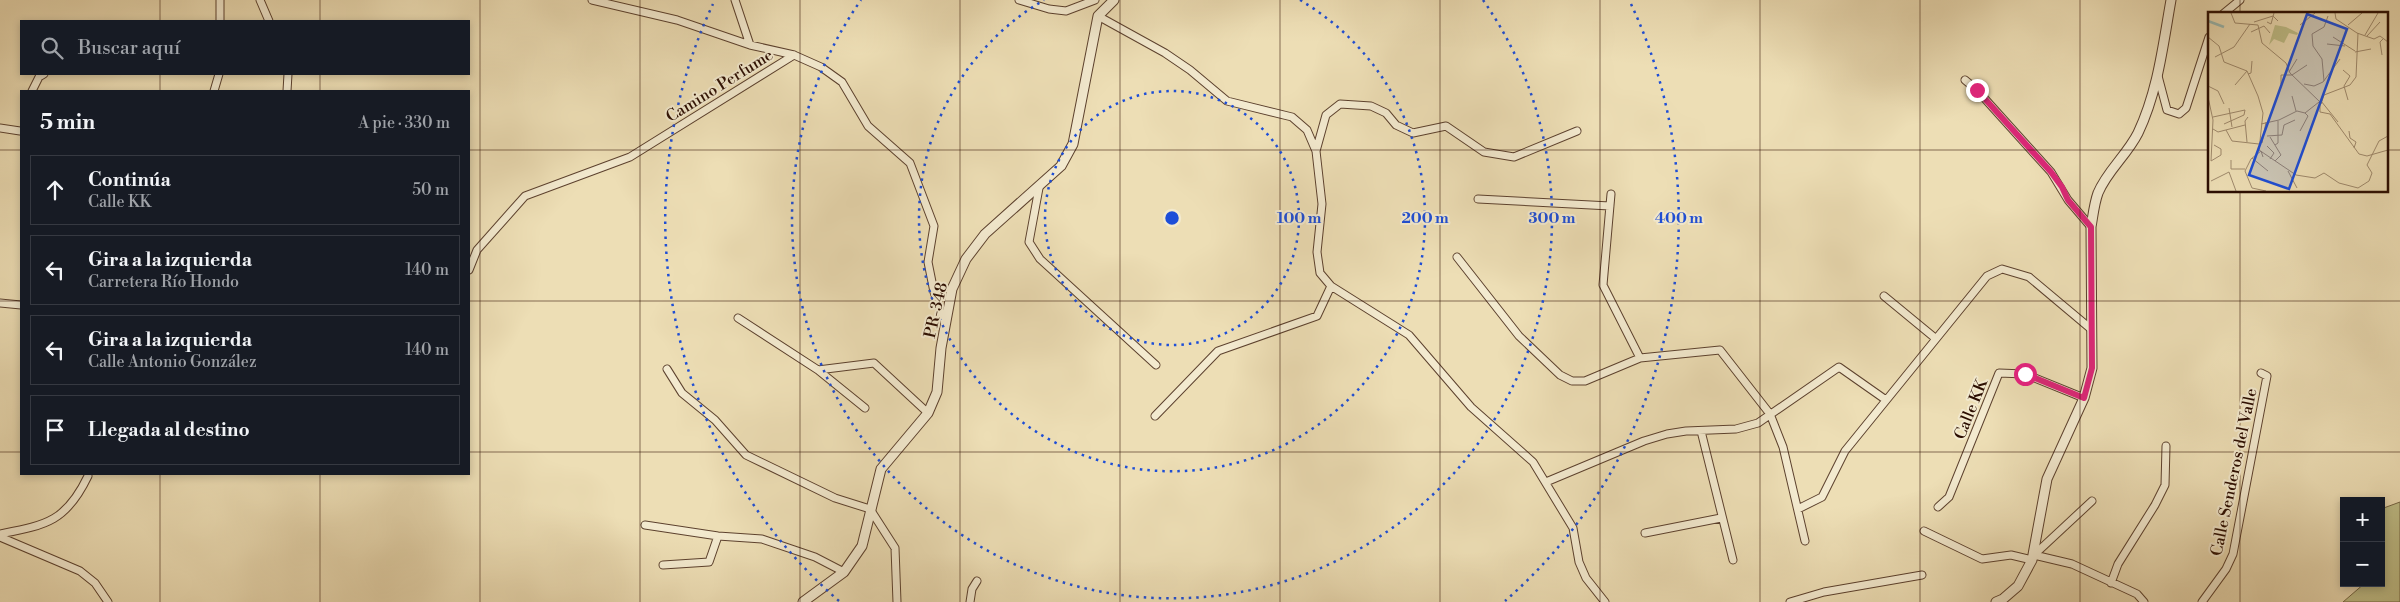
<!DOCTYPE html>
<html lang="es">
<head>
<meta charset="utf-8">
<style>
  body { margin:0; font-family:"Libre Bodoni",serif; background:#20242c; color:#f1f3f6 }
  .controls { position:absolute; right:15px; bottom:15px; display:grid; overflow:hidden; border-radius:0px; box-shadow:0 2px 8px #0003 }
  .controls button { width:45px; height:45px; display:grid; place-items:center; padding:0; border:0; border-bottom:1px solid #363941; background:#171b24; color:#f1f3f6; font:25px sans-serif }
  .stop { position:absolute; width:15px; height:15px; margin:-11px; border:4px solid #db2777; border-radius:50%; background:#fff }
  .stop.end { background:#db2777; border-color:#fff; box-shadow:0 1px 5px #0008 }
  .list { margin:0; padding:0; list-style:none }
  h2 { display:flex; justify-content:space-between; align-items:center; height:65px; margin:0; padding:0 20px; font-size:21px }
  h2 small { font-size:16px; font-weight:400; color:#9ea1a6 }
  .list li { display:grid; grid-template-columns:32px 1fr auto; gap:15px; align-items:center; box-sizing:border-box; height:70px; margin:0 10px 10px; padding:0 10px; border:1px solid #363941; border-radius:0px }
  .list b { display:block; font-size:19px; white-space:nowrap }
  .list p { margin:0; font-size:16px; white-space:nowrap; color:#9ea1a6 }
  .list em { font-size:16px; font-style:normal; color:#9ea1a6 }
  .icon { flex:none; width:28px; height:28px; fill:none; stroke:currentColor; stroke-width:2; stroke-linecap:round; stroke-linejoin:round }
  .map { position:relative; flex:none; width:2400px; height:602px; overflow:hidden }
  .search { position:absolute; background:#171b24; box-shadow:0 2px 8px #0003; left:20px; top:20px; width:450px; height:55px; display:flex; align-items:center; gap:12px; box-sizing:border-box; padding:0 18px; border-radius:0px; color:#9ea1a6; font-size:19px }
  .panel { position:absolute; background:#171b24; box-shadow:0 2px 8px #0003; left:20px; top:90px; width:450px; height:385px; border-radius:0px }
  .map>svg:first-child { display:block }
</style>
</head>
<body>
<div class="map">
<svg width="2400" height="602" viewBox="0 0 2400 602">
  <rect width="100%" height="100%" fill="#eddeb5"/>
  <filter id="stains"><feTurbulence type="fractalNoise" baseFrequency=".004" numOctaves="4"/><feColorMatrix values="0 0 0 0 .2 0 0 0 0 .09 0 0 0 0 .02 0 0 0 .5 -.17"/></filter>
  <radialGradient id="worn" r=".72"><stop offset=".6" stop-color="#630" stop-opacity="0"/><stop offset="1" stop-color="#630" stop-opacity=".3"/></radialGradient>
  <path fill="#bfbf89" stroke="#756645" d="M2400 502V602H2343L2365 583H2381V509Z"/>
  <g fill="none" stroke-linecap="round" stroke-linejoin="round">
    <defs>
      <path id="minor" d="M260 0 269 21
        M592 0 677 20 750 45 794 55 821 67 842 82 868 126 910 163 934 226 928 262 934 292 945 324
        M735 0 750 45
        M1019 0 1049 9 1066 11 1095 0
        M2223 14 2240 0
        M1098 16 1165 53 1190 70 1227 101 1292 117 1307 130 1316 151 1322 204 1317 252 1320 273 1331 286 1409 335 1471 407 1533 462 1573 528 1579 562 1586 578 1605 602
        M220 21V0
        M2158 76 2167 110 2179 114 2186 108 2209 37
        M1965 80 1977 90 2051 172 2068 200 2091 227
        M32 91 39 77 44 74
        M214 91 219 74
        M287 91 288 74
        M0 128 20 131
        M1316 151 1326 115 1340 104 1371 106 1386 113 1396 125 1413 133 1446 126 1484 152 1514 157 1577 131
        M1039 188 1029 242 1040 259 1156 365
        M1611 194 1603 285 1640 358
        M1478 199 1610 206
        M1457 257 1519 336 1560 375 1572 381H1585L1640 358 1720 350 1770 414 1783 447 1805 541
        M469 270 477 250 525 196 630 157 794 55
        M1884 296 1935 338
        M0 303 21 305
        M738 318 818 370 874 363 928 413
        M667 369 682 393 715 420 746 455 835 498 870 509 895 548 897 602
        M818 370 865 408
        M1155 416 1218 351 1317 316 1331 286
        M1701 431 1733 560
        M1546 482 1644 441 1667 434 1686 431 1736 429 1758 423 1839 367 1886 400
        M1938 507 1949 497 1999 373 2025 374 2084 398
        M1798 509 1822 497 1845 451 1987 276 2002 269 2029 277 2091 329
        M645 525 718 536 762 539 815 557 844 572
        M1924 531 1982 559 2011 555 2032 560
        M1645 533 1721 518
        M0 534C46 525 66 522 88 476
        M0 537 80 571 95 583 108 602
        M2034 555 2072 564 2137 594 2144 602
        M2034 555 2092 501
        M663 565 709 562 718 536
        M2111 583 2118 564 2155 505 2165 485 2166 446
        M970 602 972 589 977 581
        M1790 602 1824 592 1922 575
        M2202 602 2226 569 2233 554 2267 376 2261 373"/>
      <path id="tertiary" d="M803 602 844 572 862 546 881 469 928 413 937 392 941 348 952 289 966 259 985 234 1061 166 1073 144 1098 16 1114 0
        M1996 602 2003 599 2018 586 2032 560 2047 479 2084 398 2092 368 2091 227C2093 216 2094 204 2098 193 2107 171 2127 155 2138 133 2158 91 2163 45 2171 0"/>
    </defs>
    <use href="#minor" stroke="#5c412e" stroke-width="9"/>
    <use href="#tertiary" stroke="#5c412e" stroke-width="11"/>
    <use href="#minor" stroke="#f3eacf" stroke-width="7"/>
    <use href="#tertiary" stroke="#f3eacf" stroke-width="9"/>
  </g>
  <g fill="none" stroke-linecap="round" stroke-linejoin="round">
    <path stroke="#db2777" stroke-width="6" d="M1977 90 2051 172 2062 187 2068 200 2091 227 2092 368 2084 398 2025 374"/>
  </g>
  <path fill="none" stroke="#2b0d01" stroke-width="1" stroke-opacity="0.55" d="M160 0V21M320 0V21M480 0V602M640 0V602M800 0V602M960 0V602M1120 0V602M1280 0V602M1440 0V602M1600 0V602M1760 0V602M1920 0V602M2080 0V602M2240 0V14M160 74V91M320 74V91M0 150H21M469 150H2209M2386 150H2400M2240 191V602M0 301H21M469 301H2400M0 452H21M469 452H2400M160 474V602M320 474V602"/>
  <g fill="none" stroke="#1d4ed8" stroke-width="2.5" stroke-dasharray="2.5 5">
    <circle cx="1172" cy="218" r="127"/>
    <path d="M1300 0A253 253 0 1 1 1044 0"/>
    <path d="M1483 0A380 380 0 1 1 861 0"/>
    <path d="M839 601A507 507 0 0 1 713 4M1631 4A507 507 0 0 1 1505 601"/>
  </g>
  <g text-anchor="middle" stroke-width="4" stroke-linejoin="round" paint-order="stroke">
    <g font-size="16" fill="#2b0d01" stroke="#f3eacf">
      <text transform="translate(719 85) rotate(-32)" y="6">Camino Perfume</text>
      <text transform="translate(935 310) rotate(-77)" y="6">PR-348</text>
      <text transform="translate(1970 409) rotate(-68)" y="6">Calle KK</text>
      <text transform="translate(2233 472) rotate(-78)" y="6">Calle Senderos del Valle</text>
    </g>
  </g>
  <g transform="translate(2208 12)">
    <rect width="180" height="180" fill="#eddeb5"/>
    <path d="M67 13 78 15 90 21 89 23 81 21 76 31 66 27 61 33Z" fill="#bfbf89"/>
    <path fill="none" stroke="#9abbb4" stroke-width="2.5" d="M0 9 16 15"/>
    <path fill="none" stroke="#9f8a6d" stroke-width="1" d="M23 1 27 11 50 13 54 31 78 51 82 61 112 90V100L122 102 151 142 159 144 180 138M127 1 128 7 149 21 166 27 172 24 180 30M46 10 65 4 70 9M59 10 63 12 66 1M92 13 107 1M140 13 154 1M43 20 56 14 62 21M157 23 170 1M159 24 172 10M0 25 11 34 16 50 39 59 50 84 55 101 51 138 88 163 107 166 116 161 131 171 150 176 161 169 164 161 159 153 171 129 180 124M125 25 147 39M119 32 137 34M147 40 163 37M174 43 172 30 175 27M7 45 26 35 42 12M135 58 142 64 136 74 140 88M81 60 89 47M40 62 43 61 44 49M116 69 114 47 105 34 104 22 116 15 120 4M73 72V63H84L99 53M96 72 106 74 115 70 132 47M27 73 39 59M0 74 10 79 16 92M84 84 88 99M0 85 5 108 3 149 13 143V137L6 133M113 89 130 110M113 92 116 83 142 73 148 65 150 21M21 96 24 115M97 101 111 90M5 105 37 98 36 103 16 112M53 112 71 108 89 99 97 101M5 117 10 120 37 113M18 118 24 129 51 132M92 119 100 104 97 101M141 119 142 126 148 130 146 136M59 124 74 123 76 113 87 108M62 125 73 143 67 149M39 130 37 109 40 105M54 131 58 110M67 133 70 131V109M59 134 66 141 62 147M55 145 53 139 43 147 37 159 44 176 58 179M44 146 60 159M23 148V157H37M80 159 89 176M3 169 21 160 28 179"/>
    <path fill="#1d4ed8" fill-opacity="0.15" stroke="#1d4ed8" stroke-width="2.5" d="M99 2 139 17 81 177 41 163Z"/>
    <rect width="180" height="180" fill="none" stroke="#2b0d01" stroke-width="2.5"/>
  </g>
  <circle cx="1172" cy="218" r="8" fill="#1d4ed8" stroke="#f3eacf" stroke-width="2.5"/>
  <g font-size="15" text-anchor="middle" font-weight="bold" fill="#1d4ed8" stroke="#f3eacf" stroke-width="4" stroke-linejoin="round" paint-order="stroke">
    <text x="1299" y="223">100 m</text>
    <text x="1425" y="223">200 m</text>
    <text x="1552" y="223">300 m</text>
    <text x="1679" y="223">400 m</text>
  </g>
  <rect width="100%" height="100%" filter="url(#stains)"/>
  <rect width="100%" height="100%" fill="url(#worn)"/>
</svg>
<div class="controls">
<button>+</button>
<button>−</button>
</div>
<div class="stop" style="left:2025px;top:374px"></div>
<div class="stop end" style="left:1977px;top:90px"></div>
<div class="search"><svg class="icon" aria-label="search" viewBox="0 0 24 24"><circle cx="10" cy="10" r="6"/><path d="M15 15l6 6"/></svg>Buscar aquí</div>
<section class="panel">
<h2>5 min<small>A pie · 330 m</small></h2>
<ul class="list">
<li><svg class="icon" aria-label="ahead" viewBox="0 0 24 24"><path d="M12 20V5M6 11l6-6 6 6"/></svg><div><b>Continúa</b><p>Calle KK</p></div><em>50 m</em></li>
<li><svg class="icon" aria-label="left" viewBox="0 0 24 24"><path d="M17 20v-9H6M10 6l-5 5 5 5"/></svg><div><b>Gira a la izquierda</b><p>Carretera Río Hondo</p></div><em>140 m</em></li>
<li><svg class="icon" aria-label="left" viewBox="0 0 24 24"><path d="M17 20v-9H6M10 6l-5 5 5 5"/></svg><div><b>Gira a la izquierda</b><p>Calle Antonio González</p></div><em>140 m</em></li>
<li><svg class="icon" aria-label="arrive" viewBox="0 0 24 24"><path d="M6 21V4h12l-3 4 3 4H6"/></svg><div><b>Llegada al destino</b></div></li>
</ul>
</section>
</div>
</body>
</html>
